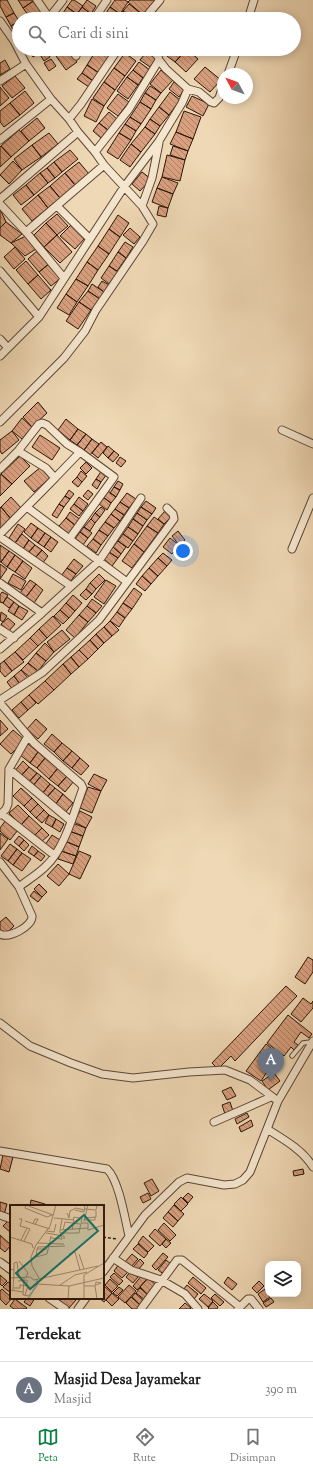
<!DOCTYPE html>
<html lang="id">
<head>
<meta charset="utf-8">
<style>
  body { margin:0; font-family:"Sorts Mill Goudy",serif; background:#f2f2f2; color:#222 }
  .controls { position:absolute; right:12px; bottom:12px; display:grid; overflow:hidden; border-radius:8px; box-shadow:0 2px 10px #0003 }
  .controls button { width:36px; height:36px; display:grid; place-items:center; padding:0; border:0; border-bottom:1px solid #e0e0e0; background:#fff; color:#222; font:20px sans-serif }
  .compass { position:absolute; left:217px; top:68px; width:36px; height:36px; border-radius:50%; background:#fff; box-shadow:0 2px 10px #0003; rotate:311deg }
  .you { position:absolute; left:183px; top:551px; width:14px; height:14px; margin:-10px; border:3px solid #fff; border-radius:50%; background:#1a73e8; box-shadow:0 0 0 6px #1a73e833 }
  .badge { display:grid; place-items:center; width:26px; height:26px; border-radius:50%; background:#0b8043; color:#fff; font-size:13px; font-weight:700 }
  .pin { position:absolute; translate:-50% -33px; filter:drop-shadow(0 1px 2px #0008) }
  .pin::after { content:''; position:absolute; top:21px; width:14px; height:12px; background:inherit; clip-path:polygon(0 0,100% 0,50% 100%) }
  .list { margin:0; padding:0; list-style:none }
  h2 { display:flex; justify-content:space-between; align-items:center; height:52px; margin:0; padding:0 16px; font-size:17px }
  h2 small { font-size:13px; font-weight:400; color:#767676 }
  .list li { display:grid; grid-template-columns:26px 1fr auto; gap:12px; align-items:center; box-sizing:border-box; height:56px; padding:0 16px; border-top:1px solid #e0e0e0 }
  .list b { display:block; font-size:15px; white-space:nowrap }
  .list p { margin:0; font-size:13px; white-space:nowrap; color:#767676 }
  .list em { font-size:13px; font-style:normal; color:#767676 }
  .icon { flex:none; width:22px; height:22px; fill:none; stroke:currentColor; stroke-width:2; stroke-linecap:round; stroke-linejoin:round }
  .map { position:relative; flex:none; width:313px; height:1309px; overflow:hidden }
  .search { position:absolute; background:#fff; box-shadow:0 2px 10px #0003; left:12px; right:12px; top:12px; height:44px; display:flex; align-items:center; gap:10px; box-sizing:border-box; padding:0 14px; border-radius:22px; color:#767676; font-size:15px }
  .sheet { height:108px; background:#fff }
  nav { display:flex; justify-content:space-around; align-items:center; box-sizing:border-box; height:56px; border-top:1px solid #e0e0e0; background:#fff; font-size:11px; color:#767676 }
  nav a { display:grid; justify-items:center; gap:2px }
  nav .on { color:#0b8043 }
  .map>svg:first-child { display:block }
</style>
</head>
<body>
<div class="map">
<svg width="313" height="1309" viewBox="0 0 313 1309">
  <defs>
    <pattern id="building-back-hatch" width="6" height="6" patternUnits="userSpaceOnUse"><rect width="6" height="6" fill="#d9a07f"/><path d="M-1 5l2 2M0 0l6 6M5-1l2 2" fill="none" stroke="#b08166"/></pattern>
  </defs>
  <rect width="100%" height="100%" fill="#efd8b5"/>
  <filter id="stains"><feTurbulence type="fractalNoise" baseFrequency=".005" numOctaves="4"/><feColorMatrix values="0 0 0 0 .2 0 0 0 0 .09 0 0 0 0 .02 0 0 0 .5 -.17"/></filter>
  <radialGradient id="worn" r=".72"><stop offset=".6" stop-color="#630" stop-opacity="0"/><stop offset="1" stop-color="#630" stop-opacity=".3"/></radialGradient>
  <path fill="url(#building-back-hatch)" stroke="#2b1608" d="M0 0H7L14 13 6 17 0 6Z
    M18 0H35L23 8Z
    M35 0 44 14 36 19H31L23 8Z
    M72 0H74L83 6 77 14 67 7Z
    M87 0 96 6 91 14 82 7Z
    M115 0H125L128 2 120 14 110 7Z
    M130 0H155L143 15 128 2Z
    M129 4 143 15 140 19H133L123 11Z
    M67 7 77 14 73 19 63 13Z
    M82 7 91 14 87 19 77 14Z
    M110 7 120 14 117 19H102Z
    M123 11 133 19H120L118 18Z
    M14 13 19 21 11 26 6 17Z
    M19 21V33L16 35 11 26Z
    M30 49H36L39 53 33 57 28 50Z
    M45 49 50 57 44 61 39 53Z
    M51 49H68L77 62 66 70Z
    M97 49H100L110 56 99 73 87 65Z
    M100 49H114L110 56Z
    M125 49H137L132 55Z
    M149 49 159 56 150 67 140 60Z
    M160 49H173L167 56Z
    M173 49H187L175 62 167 56Z
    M187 49 198 59 186 72 175 62Z
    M125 53 136 61 125 76 114 68Z
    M51 59 56 66 49 71 44 63Z
    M5 60 10 69 0 75V63Z
    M139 62 150 70 143 78 133 70Z
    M87 65 99 73 93 81 82 73Z
    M205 67 221 80 210 92 194 79Z
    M114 68 125 76 115 90 104 82Z
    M133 70 143 78 138 85 127 77Z
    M161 70 173 80 161 93 150 84Z
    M82 73 93 81 89 87 77 79Z
    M15 76 25 88 12 98 2 86Z
    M127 77 138 85 128 99 117 91Z
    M104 82 115 90 104 106 93 98Z
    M174 82 184 90 179 97 169 89Z
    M150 86 161 93 156 100 145 93Z
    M0 87 9 98 0 106Z
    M25 91 34 103 20 115 10 103Z
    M170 92 180 100 169 115 159 107Z
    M145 93 156 100 151 109 140 102Z
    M118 94 129 102 118 116 107 108Z
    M192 96 209 104 203 116 186 107Z
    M92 99 104 106 96 122 84 116Z
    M140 102 151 109 141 124 130 117Z
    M10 103 20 115 4 127 0 122V111Z
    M159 107 169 115 160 126 150 119Z
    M184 111 201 117 193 139 176 132Z
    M109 112 117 119 108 130 99 123Z
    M130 117 141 124 136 131 125 124Z
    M37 118 45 128 29 141 21 131Z
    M150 119 160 126 155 134 145 127Z
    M99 123 108 130 101 138 93 131Z
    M125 124 136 131 131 140 119 133Z
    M145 127 155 134 141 152 131 144Z
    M19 130 29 141 11 157 1 146Z
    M176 132 193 139 188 151 170 144Z
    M49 133 58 144 41 157 32 145Z
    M119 133 131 140 118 159 107 152Z
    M131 144 141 152 130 167 120 160Z
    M32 145 41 157 22 170 14 159Z
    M1 146 11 157 0 167V147Z
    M173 146 188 151 185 160 170 155Z
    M70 150 78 159 62 172 54 162Z
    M167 155 185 160 180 181 162 177Z
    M13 161 22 170 9 184 0 175Z
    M54 162 62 172 55 178 47 168Z
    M79 162 89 174 75 185 65 173Z
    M47 168 55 178 48 183 40 173Z
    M142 172 151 179 140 191 132 184Z
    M40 173 48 183 34 195 26 185Z
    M65 173 75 185 60 198 50 186Z
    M162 177 178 183 173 194 157 188Z
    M26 185 34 195 21 205 13 195Z
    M50 186 60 198 48 208 38 195Z
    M157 188 173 194 168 208 152 202Z
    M38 195 48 208 32 221 22 209Z
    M159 206 168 208 166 217 157 215Z
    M0 209 6 222 0 228Z
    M57 214 68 226 57 235 46 223Z
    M118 215 129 223 120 237 109 229Z
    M6 222 22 234 11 243 0 235V228Z
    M46 223 57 235 44 247 34 235Z
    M71 225 85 238 75 249 60 236Z
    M130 228 140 237 134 244 123 235Z
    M109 229 120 237 109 254 98 246Z
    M28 235 36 249 25 256 11 243Z
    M57 235 72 252 60 263 44 247Z
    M125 242 133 247 126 258 118 252Z
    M98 246 109 254 98 270 87 262Z
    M15 247 25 259 14 269 4 257Z
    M39 249 50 263 39 272 28 259Z
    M118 252 126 258 117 271 109 266Z
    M26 261 38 275 28 284 16 270Z
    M87 262 98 270 88 286 76 279Z
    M50 263 62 277 51 286 39 272Z
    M109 266 118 272 109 284 101 278Z
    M38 275 51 290 41 299 28 284Z
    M76 279 88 286 77 302 66 294Z
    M102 281 109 285 104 292 98 287Z
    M92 284 104 292 100 299 88 291Z
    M88 291 100 299 91 310 79 302Z
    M66 294 77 302 69 315 57 308Z
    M79 302 91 310 78 329 66 321Z
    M38 402 47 413 32 427 23 417Z
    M22 418 32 427 22 439 12 431Z
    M66 419 78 429 70 440 58 430Z
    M78 429 86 434 77 445 70 440Z
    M12 431 19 440 2 454 0 451V440Z
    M86 434 92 439 84 450 77 445Z
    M40 435 60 448 52 460 32 447Z
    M92 439 99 444 90 455 84 450Z
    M101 442 107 447 98 458 92 453Z
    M108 446 114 451 108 458 103 453Z
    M114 451 119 455 113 462 108 458Z
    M20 456 30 466 12 484 1 474Z
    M120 457 126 461 121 467 116 463Z
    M86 462 92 468 86 474 80 468Z
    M42 466 51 477 34 492 24 481Z
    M102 470 107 474 101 482 96 479Z
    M81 471 87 476 82 482 77 477Z
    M1 474 12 484 0 496V476Z
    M77 477 82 482 78 487 72 482Z
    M96 479 101 482 97 489 92 485Z
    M118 481 123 484 120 490 114 487Z
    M114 487 120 490 116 497 110 493Z
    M69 490 74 494 70 499 65 496Z
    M88 490 93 494 88 500 83 496Z
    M108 491 116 497 111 503 103 497Z
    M127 493 136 499 129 508 120 502Z
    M65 496 70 499 64 507 59 504Z
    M11 497 22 509 11 519 1 507Z
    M79 497 88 504 83 511 74 504Z
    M103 497 111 503 107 510 99 504Z
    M146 501 156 508 152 514 141 507Z
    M120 502 129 508 124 515 115 509Z
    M59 504 64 507 57 518 52 515Z
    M74 504 83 511 79 516 70 509Z
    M1 507 11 519 0 529V508Z
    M101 507 105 510 100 517 95 513Z
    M141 507 152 514 147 520 137 513Z
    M115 509 124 515 120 521 111 514Z
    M165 511 171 517 164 524 158 519Z
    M70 512 81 520 76 526 66 518Z
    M95 513 100 517 95 523 91 519Z
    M137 513 147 520 143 526 133 519Z
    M111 514 120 521 114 528 105 522Z
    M154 517 164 524 158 533 147 526Z
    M66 518 76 526 69 534 59 526Z
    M91 519 95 523 90 531 84 527Z
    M133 519 143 526 138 534 128 527Z
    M105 522 114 528 108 536 99 530Z
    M31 523 38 528 31 538 24 532Z
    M18 524 25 529 15 543 9 538Z
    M147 526 158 533 144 552 134 544Z
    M84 527 92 533 88 538 80 532Z
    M128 527 138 534 133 541 123 534Z
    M38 528 45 533 38 543 31 538Z
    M99 530 108 536 101 545 93 539Z
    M178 531 185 540 179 545 172 536Z
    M80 532 88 538 83 545 75 539Z
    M45 533 51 537 44 547 38 543Z
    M22 534 29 540 23 549 15 543Z
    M123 534 133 541 128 548 118 541Z
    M51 537 58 542 51 552 44 547Z
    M170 538 179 545 172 554 163 547Z
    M93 539 101 545 96 553 87 546Z
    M29 540 35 545 28 553 23 549Z
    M118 541 126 547 121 554 113 547Z
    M134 544 144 552 132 568 122 561Z
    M0 545 9 551 1 562H0Z
    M35 545 42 550 35 558 28 553Z
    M113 547 121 554 118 558 109 552Z
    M42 550 48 556 42 564 35 558Z
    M9 551 15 555 7 567 1 562Z
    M109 552 118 558 112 566 104 559Z
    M163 553 172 560 167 566 158 558Z
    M15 555 23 561 15 572 7 567Z
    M158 558 167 566 158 576 149 568Z
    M74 559 83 566 76 574 67 568Z
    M23 561 32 568 25 579 15 572Z
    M0 564 7 569 0 579Z
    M67 568 76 574 70 582 61 576Z
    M149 568 158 576 151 584 142 576Z
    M13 574 26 581 21 590 8 583Z
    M99 574 105 580 96 589 90 583Z
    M142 576 151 584 145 591 136 584Z
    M30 580 36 584 26 597 20 593Z
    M106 580 116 586 104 604 94 597Z
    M90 583 96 589 92 594 86 589Z
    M36 584 43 590 34 603 26 597Z
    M134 588 142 594 132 609 123 603Z
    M86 589 92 594 86 600 80 595Z
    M2 592 8 595 3 603 0 602V595Z
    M73 595 82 603 75 611 66 603Z
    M7 597 14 602 9 608 3 603Z
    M92 599 102 606 96 613 87 606Z
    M14 602 19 606 14 615 8 611Z
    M66 603 75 611 69 618 60 610Z
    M123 603 132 609 125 618 117 612Z
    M19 606 28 611 22 620 14 615Z
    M87 606 96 613 88 622 79 615Z
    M60 610 69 618 63 624 54 616Z
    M1 612 7 616 3 622 0 620Z
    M117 612 125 618 119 627 110 621Z
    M79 615 88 622 75 638 66 630Z
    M53 616 61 625 47 638 39 629Z
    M8 618 15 624 9 631 1 624Z
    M110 621 119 630 112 636 104 627Z
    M104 627 112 636 104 643 96 634Z
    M39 629 47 638 38 646 30 638Z
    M62 630 70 639 54 652 47 642Z
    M96 634 104 643 98 649 90 640Z
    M30 638 38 646 23 660 15 652Z
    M90 640 98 649 88 659 79 650Z
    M45 643 54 652 46 661 36 653Z
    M79 650 88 659 79 667 71 657Z
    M15 652 24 662 12 671 4 661Z
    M36 653 46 661 38 671 28 663Z
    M71 657 79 667 71 674 63 664Z
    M4 661 12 671 5 677 0 671V664Z
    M28 663 38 671 31 678 21 670Z
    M63 664 71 674 54 690 45 681Z
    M21 670 28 678 20 684 14 676Z
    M14 676 20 684 13 690 7 682Z
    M45 681 54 690 38 704 29 695Z
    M29 695 36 703 28 710 21 702Z
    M21 702 28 710 19 718 12 710Z
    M36 719 47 729 38 739 27 729Z
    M0 720 8 729 0 736Z
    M13 730 25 740 11 754 0 744Z
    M52 734 62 743 54 752 44 744Z
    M62 743 72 751 63 761 54 752Z
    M28 744 38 752 30 763 19 754Z
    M72 751 80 758 72 768 63 761Z
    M38 752 45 758 37 768 30 763Z
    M45 758 58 768 49 779 37 768Z
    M80 758 89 766 81 775 72 768Z
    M23 761 29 767 20 777 14 772Z
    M29 767 37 773 28 783 20 777Z
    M58 768 67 776 58 786 49 779Z
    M37 773 41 776 32 787 28 783Z
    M94 774 107 780 101 791 88 784Z
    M41 776 50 784 42 794 32 787Z
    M67 776 74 781 65 792 58 786Z
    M50 784 55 788 46 798 42 794Z
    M88 787 101 791 92 813 80 808Z
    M21 788 32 798 24 806 13 796Z
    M55 788 63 794 55 805 46 798Z
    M63 794 73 803 65 813 55 805Z
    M32 798 38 804 30 812 24 806Z
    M38 804 44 810 36 818 30 812Z
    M18 805 29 816 21 825 9 813Z
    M44 810 49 815 42 823 36 818Z
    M80 811 92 817 86 828 74 822Z
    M49 815 56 819 52 827 45 823Z
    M29 816 42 828 33 837 21 825Z
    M56 819 64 824 60 832 52 827Z
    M6 820 18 830 10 840 0 831V828Z
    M72 823 86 828 83 836 69 831Z
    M42 828 49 835 40 843 33 837Z
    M69 831 83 836 79 847 65 841Z
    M0 833 8 839 0 850Z
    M52 835 60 840 53 851 45 845Z
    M19 836 24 840 19 846 14 842Z
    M24 840 29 845 24 851 19 846Z
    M65 841 79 847 76 856 61 851Z
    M10 844 17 849 8 861 1 856Z
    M32 846 38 851 34 856 28 852Z
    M17 849 22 853 13 865 8 861Z
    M38 851 45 856 41 861 34 856Z
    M61 851 76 856 73 864 58 859Z
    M79 851 91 856 80 879 69 874Z
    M22 853 31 859 22 871 13 865Z
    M58 864 69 874 59 886 47 876Z
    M39 884 47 892 42 897 34 889Z
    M34 891 42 897 38 902 30 896Z
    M6 917 14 926 5 935 0 929V922Z
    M308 957 313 960V972L305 984 295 977Z
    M286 986 297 996 235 1061 231 1056 218 1069 212 1063Z
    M303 998 311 1004 313 1001V1008L301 1022 291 1014Z
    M288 1015 312 1034 309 1038 301 1032 294 1042 298 1045 294 1050 291 1047 284 1056 267 1043Z
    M266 1044 276 1052 273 1056 274 1057 270 1064 268 1062 263 1069 267 1072 261 1081 246 1071Z
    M274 1073 280 1081 268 1090 262 1081Z
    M231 1087 236 1096 227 1100 222 1091Z
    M230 1102 233 1111 225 1114 222 1105Z
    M247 1113 249 1117 237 1124 235 1119Z
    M251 1120 253 1126 241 1132 239 1127Z
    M3 1155 13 1157 9 1172 0 1169Z
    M303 1169 304 1174 294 1176 293 1171Z
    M152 1179 159 1191 151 1196 144 1183Z
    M148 1193 151 1199 143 1203 140 1197Z
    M188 1193 193 1197 188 1203 183 1198Z
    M181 1197 188 1204 181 1211 174 1204Z
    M31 1200 45 1204 44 1206H30Z
    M0 1202 7 1204 4 1215 0 1214Z
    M174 1205 184 1214 178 1221 168 1212Z
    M168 1212 178 1221 173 1227 163 1218Z
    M8 1221 11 1224 10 1232 3 1226Z
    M164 1223 176 1235 170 1241 158 1230Z
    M155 1229 166 1239 160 1246 149 1236Z
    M0 1235 11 1245 5 1252 0 1248Z
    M143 1236 154 1246 148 1252 138 1243Z
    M166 1239 171 1243 166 1248 162 1244Z
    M138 1244 148 1253 144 1258 133 1249Z
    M163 1253 168 1257 156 1270 152 1266Z
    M132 1254 138 1259 130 1268 124 1263Z
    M140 1259 144 1263 137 1271 133 1267Z
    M166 1260 171 1264 162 1273 158 1270Z
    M119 1264 128 1272 122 1278 114 1271Z
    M131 1271 138 1277 133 1283 126 1277Z
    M114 1273 123 1281 119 1285 110 1277Z
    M143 1274 148 1278 137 1290 133 1286Z
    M0 1275 7 1281 2 1286 0 1284Z
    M193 1277 206 1288 201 1294 188 1283Z
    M228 1277 237 1284 232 1290 224 1283Z
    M148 1278 156 1285 147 1294 140 1287Z
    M110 1279 118 1286 112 1292 105 1285Z
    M259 1281 264 1286 257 1293 252 1288Z
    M8 1282 11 1284V1293L3 1287Z
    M129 1285 136 1291 125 1303 118 1297Z
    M187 1285 198 1294 194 1299 183 1290Z
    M104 1286 112 1293 104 1302 99 1298H103Z
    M119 1287 123 1290 117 1296 113 1293Z
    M140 1288 149 1296 145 1300 136 1293Z
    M2 1289 12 1298 6 1305 0 1299V1291Z
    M265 1289 270 1297 263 1302 258 1294Z
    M112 1293 119 1299 112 1306 106 1300Z
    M135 1293 144 1301 140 1305 132 1297Z
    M204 1294 213 1301 208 1307 199 1299Z
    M215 1294 224 1302 220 1306 211 1298Z
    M131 1297 141 1306 138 1309H132L126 1303Z
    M27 1298H35L30 1306 24 1302Z
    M57 1298H74L76 1300 69 1308Z
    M271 1298 274 1302 266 1307 263 1303Z
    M15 1299 27 1308 26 1309H14L10 1306Z
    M213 1302 218 1307 217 1309H209L208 1308Z
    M185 1303 191 1308 190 1309H179Z"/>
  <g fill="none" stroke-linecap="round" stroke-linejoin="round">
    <defs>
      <path id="service" d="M292 1056 303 1043 311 1042"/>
      <path id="minor" d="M37 0 50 19
        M49 18 63 0
        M94 19 107 0
        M144 19 160 0
        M248 19 254 0
        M0 21 14 41 26 64
        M71 49 76 56
        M150 49 158 56 159 60 166 69 188 89 199 92 211 102 214 103 219 98 223 86
        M228 74 237 49
        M0 81 26 64 51 99
        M0 140 51 99 69 119
        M95 152 129 109 159 60
        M0 199 78 132
        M0 204 26 232 64 278
        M57 206 90 239
        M142 206 152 178 159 143
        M26 232 104 165
        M0 271 39 317
        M0 339 8 348
        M0 356 39 317 124 187 159 141 182 103 188 89
        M0 422 64 358 85 331 96 310 143 241 153 224 142 206 104 165 95 152 78 132 69 119 81 104 118 49
        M282 430 313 444
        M0 469 18 451 39 424 42 423 47 425 67 444 80 452
        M55 478 80 452 114 477 70 538
        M28 508 127 582
        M0 534 55 478 46 468 18 451
        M0 537 71 586
        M292 549 313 498
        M0 583 42 613
        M0 629 14 638
        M0 649 42 613 99 561 141 498
        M0 700 43 672 99 620 174 519 173 514 167 508
        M0 703 34 743 81 784 83 788C74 812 65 848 46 866 38 874 28 880 19 887
        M9 769 71 821
        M2 814 54 855
        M0 815 6 809 8 804 9 769 28 736
        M0 862 19 887 32 916C33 926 9 939 0 934
        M0 1023 30 1046 71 1063 102 1074 133 1078 189 1072 225 1070 250 1080 278 1101
        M214 1122 271 1097
        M267 1129C283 1139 303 1150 313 1167
        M0 1151 107 1169C119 1180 125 1219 129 1236
        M0 1215 11 1219
        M113 1258 131 1270 161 1280 185 1294 198 1309
        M0 1262 11 1270
        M103 1272 145 1215 179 1182 187 1178 224 1185 235 1184 243 1180 250 1172 278 1101 313 1041
        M49 1298 65 1309
        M78 1309 86 1298
        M141 1309 177 1260H182L240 1307
        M238 1309 248 1299H251L259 1309"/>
    </defs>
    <use href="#service" stroke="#5c4633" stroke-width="5.5"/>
    <use href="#minor" stroke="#5c4633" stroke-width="9"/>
    <path stroke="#2b1608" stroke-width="1.5" stroke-dasharray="3 2" stroke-linecap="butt" d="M103 1237 117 1239"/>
    <use href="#service" stroke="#f5e6cf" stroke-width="3.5"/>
    <use href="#minor" stroke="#f5e6cf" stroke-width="7"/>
  </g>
  <g transform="translate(10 1205)">
    <rect width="94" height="94" fill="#efd8b5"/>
    <path fill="none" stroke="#9cb8b6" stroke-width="2" d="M18 94 27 79"/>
    <path fill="none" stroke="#a18a70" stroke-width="1" d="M16 0 15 3 37 12 42 10M16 0 43 10M75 4 86 5 87 1 83 0M65 5 74 7 75 0M57 8 59 13 60 6 66 3 74 5M44 13 64 15 62 25M75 13 86 12V6M9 14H12L10 21 17 23 11 35M52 14 50 25 78 23M63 15 64 12 69 13 72 14 71 17M74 15H85V12M15 16 40 24M74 16 78 0M23 19 25 14H28L25 20M50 25V28H69L71 18H78V25L94 20M53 25 55 17 70 19M37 26 44 27 46 19M36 28 54 31V34M0 32 22 39 23 43M41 33 52 34 51 31M14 36 20 24 17 23M27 38 54 39M27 44 28 42 55 41M37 44H27L26 52 37 49 41 31M59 49 65 47 70 65M69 49 74 64M9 56 18 68 16 72M0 64 4 65 3 85M4 65V58L7 57 9 72M14 72 13 90 19 91 27 81V74M0 73 20 72 24 75 88 61M29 73 22 61 21 52 26 40 40 21 46 0M8 76 17 75V81M27 79 59 81 94 73M50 80 65 70 77 67M86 80 91 78 86 77 85 81 87 94M85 81H74V70L94 58M4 83H10V80L18 81 15 90M0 85 13 87M58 94 59 81M74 94V81"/>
    <path fill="#0f766e" fill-opacity="0.15" stroke="#0f766e" stroke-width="2" d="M74 10 88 26 20 84 6 68Z"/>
    <rect width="94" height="94" fill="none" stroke="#2b1608" stroke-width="2"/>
  </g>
  <rect width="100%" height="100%" filter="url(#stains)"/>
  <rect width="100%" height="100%" fill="url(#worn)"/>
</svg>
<div class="controls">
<button><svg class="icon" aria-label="layers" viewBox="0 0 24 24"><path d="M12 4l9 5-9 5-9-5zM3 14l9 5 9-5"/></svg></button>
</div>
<svg class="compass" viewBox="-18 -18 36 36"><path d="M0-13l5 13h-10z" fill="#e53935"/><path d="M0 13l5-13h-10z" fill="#767676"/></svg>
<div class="you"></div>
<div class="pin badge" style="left:271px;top:1081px;background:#6b7280">A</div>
<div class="search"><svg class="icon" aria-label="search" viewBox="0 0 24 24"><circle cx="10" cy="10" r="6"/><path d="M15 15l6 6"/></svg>Cari di sini</div>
</div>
<section class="sheet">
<h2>Terdekat<small></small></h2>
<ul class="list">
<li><span class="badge" style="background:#6b7280">A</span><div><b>Masjid Desa Jayamekar</b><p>Masjid</p></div><em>390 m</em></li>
</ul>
</section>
<nav>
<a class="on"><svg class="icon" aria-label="map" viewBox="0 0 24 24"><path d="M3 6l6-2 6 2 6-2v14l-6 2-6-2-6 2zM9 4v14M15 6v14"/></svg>Peta</a>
<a><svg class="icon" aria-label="directions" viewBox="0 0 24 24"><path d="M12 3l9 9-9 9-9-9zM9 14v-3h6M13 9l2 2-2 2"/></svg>Rute</a>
<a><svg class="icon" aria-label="saved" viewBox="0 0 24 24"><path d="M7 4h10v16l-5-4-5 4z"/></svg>Disimpan</a>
</nav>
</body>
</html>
